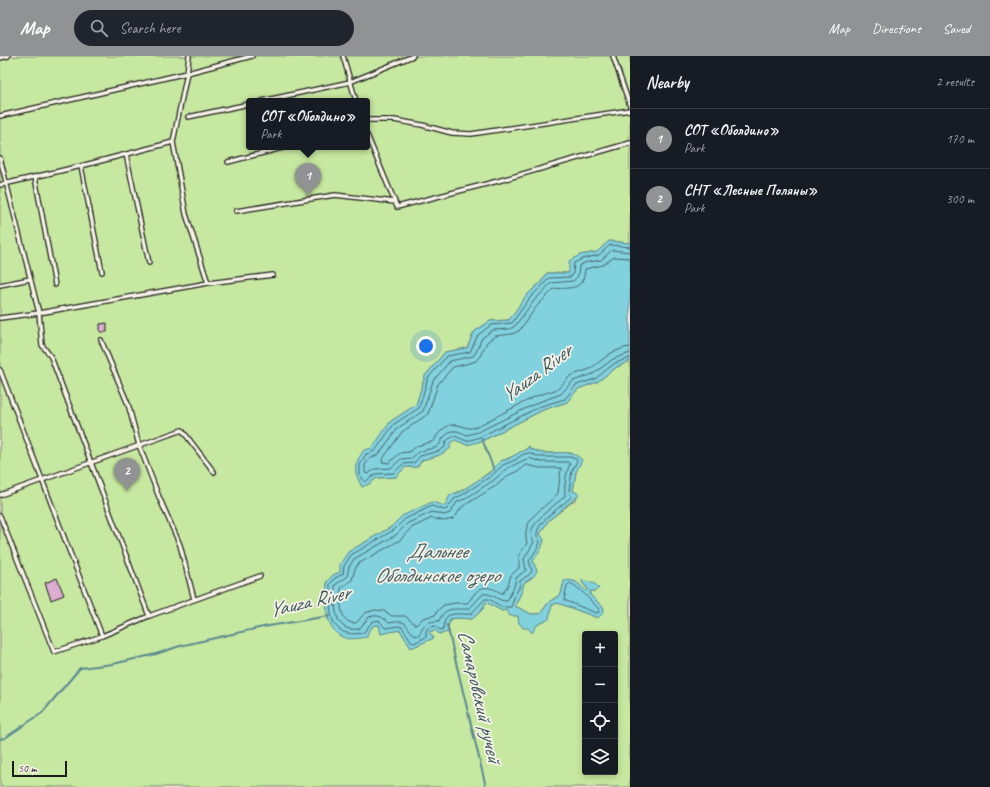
<!DOCTYPE html>
<html lang="en">
<head>
<meta charset="utf-8">
<style>
  body { margin:0; font-family:Caveat,sans-serif; background:#20242c; color:#f1f3f6 }
  .controls { position:absolute; right:12px; bottom:12px; display:grid; overflow:hidden; border-radius:4px; box-shadow:0 2px 6px #0003 }
  .controls button { width:36px; height:36px; display:grid; place-items:center; padding:0; border:0; border-bottom:1px solid #363941; background:#171b24; color:#f1f3f6; font:20px sans-serif }
  .scale { position:absolute; left:12px; bottom:10px; width:55px; box-sizing:border-box; padding-left:4px; border:2px solid #1c1c1c; border-top:0; font-size:11px; line-height:14px; white-space:nowrap; color:#1c1c1c; -webkit-text-stroke:3px #f7f3e8; paint-order:stroke }
  .you { position:absolute; left:426px; top:290px; width:14px; height:14px; margin:-10px; border:3px solid #fff; border-radius:50%; background:#1a73e8; box-shadow:0 0 0 6px #1a73e833 }
  .badge { display:grid; place-items:center; width:26px; height:26px; border-radius:50%; background:#919294; color:#fff; font-size:13px; font-weight:700 }
  .pin { position:absolute; translate:-50% -33px; filter:drop-shadow(0 1px 2px #0008) }
  .pin::after { content:''; position:absolute; top:21px; width:14px; height:12px; background:inherit; clip-path:polygon(0 0,100% 0,50% 100%) }
  .popup { position:absolute; left:246px; top:42px; width:124px; height:52px; box-sizing:border-box; display:grid; place-content:center; border-radius:4px; background:#171b24; filter:drop-shadow(0 1px 3px #0005); font-size:13px; white-space:nowrap; color:#9ea1a6 }
  .popup b { font-size:15px; color:#f1f3f6 }
  .popup::after { content:''; position:absolute; left:50%; top:100%; margin-left:-8px; border:8px solid transparent; border-top-color:#171b24 }
  .list { margin:0; padding:0; list-style:none }
  h2 { display:flex; justify-content:space-between; align-items:center; height:52px; margin:0; padding:0 16px; font-size:17px }
  h2 small { font-size:13px; font-weight:400; color:#9ea1a6 }
  .list li { display:grid; grid-template-columns:26px 1fr auto; gap:12px; align-items:center; box-sizing:border-box; height:60px; padding:0 16px; border-top:1px solid #363941 }
  .list b { display:block; font-size:15px; white-space:nowrap }
  .list p { margin:0; font-size:13px; white-space:nowrap; color:#9ea1a6 }
  .list em { font-size:13px; font-style:normal; color:#9ea1a6 }
  .icon { flex:none; width:22px; height:22px; fill:none; stroke:currentColor; stroke-width:2; stroke-linecap:round; stroke-linejoin:round }
  .map { position:relative; flex:none; width:630px; height:731px; overflow:hidden }
  header { display:flex; align-items:center; gap:24px; box-sizing:border-box; height:56px; padding:0 20px; background:#919294; color:#fff }
  header strong { font-size:19px }
  nav { display:flex; gap:22px; margin-inline-start:auto; font-size:14px }
  .search { width:280px; height:36px; background:#20242c; display:flex; align-items:center; gap:10px; box-sizing:border-box; padding:0 14px; border-radius:22px; color:#9ea1a6; font-size:15px }
  main { display:flex }
  aside { flex:1; background:#171b24 }
  .map>svg:first-child { display:block }
</style>
</head>
<body>
<header>
<strong>Map</strong>
<div class="search"><svg class="icon" aria-label="search" viewBox="0 0 24 24"><circle cx="10" cy="10" r="6"/><path d="M15 15l6 6"/></svg>Search here</div>
<nav><a>Map</a><a>Directions</a><a>Saved</a></nav>
</header>
<main>
<div class="map">
<svg width="630" height="731" viewBox="0 0 630 731">
  <rect width="100%" height="100%" fill="#f2e5e4"/>
  <filter id="ink" filterUnits="userSpaceOnUse"><feTurbulence type="fractalNoise" baseFrequency=".025" numOctaves="2"/><feDisplacementMap in="SourceGraphic" scale="8" xChannelSelector="R" yChannelSelector="G"/><feConvolveMatrix kernelMatrix="1 2 1 2 8 2 1 2 1" color-interpolation-filters="sRGB"/></filter>
  <g filter="url(#ink)">
    <path fill="#c7e8a0" stroke="#72825e" fill-rule="evenodd" d="M0 0H630V187L609 185 597 196 580 199 570 217H547L541 226 526 240 509 264 490 265 474 276 467 292 445 296 425 320 416 349 391 365 372 393 369 428 377 422 396 421 405 411H417L422 404 440 399 449 388 455 383 482 385 543 354 567 346 578 333 597 326 617 311 630 305V731H0ZM249 45H367V91H249ZM529 390 530 393 541 397H572L576 416 573 435 576 443 548 465 540 478 544 484 540 495 533 505V521L523 527C523 535 518 542 515 550L531 558H540L549 546 561 538 563 529 575 525 586 535 588 534 582 526 595 535H590V539L604 552 598 562 558 547 552 549 548 563 537 569 519 567 518 560 506 554 502 555 486 546 482 554 472 563 457 562 450 563 448 571 435 574 429 576 433 582 411 592 400 574 381 577 379 569H374L368 576 336 577 327 561V525L333 519 340 516 348 496 391 471 402 460 445 450 451 439C464 434 476 426 488 417 493 414 497 407 502 405 510 401 523 397 529 390ZM585 578H615V716H585Z"/>
    <path fill="#82d1df" stroke="#598991" d="M609 185 630 187V305L617 311 597 326 578 333 567 346 543 354 482 385 467 389 455 384 449 388 451 392 440 399 422 404 417 411H405L396 421 377 422 369 428 362 431C353 414 353 410 364 394L372 392 391 365 416 349 425 320 445 296 467 292 474 276 490 265 509 264 526 240 541 226 547 217H569V205L580 199 597 196Z
      M529 390 530 393C534 394 538 396 542 397 557 398 572 393 582 404L576 416 573 435 578 437 579 439 548 465 540 478 544 484 540 495 533 505 537 515 533 521 524 527C523 535 518 542 515 550L531 558H540L549 546 561 538 564 525C575 522 579 529 586 535L588 533 582 526V524L595 528 599 532 595 535H590V539L604 552 603 557 598 562 558 547 552 549 549 563 537 569 532 577 528 572H523L519 567 518 560H510L506 554 502 555 486 546 482 554 472 563 457 562 450 563 448 571 449 576 439 578 435 574 429 576 434 582 411 592 400 574 381 578 379 569H374L368 576 367 581C360 582 352 584 345 582 323 575 326 543 327 525L333 519 340 516V508L348 496 391 471 402 460 432 446 445 450 450 439 460 436 489 417 500 405 508 403 520 396 526 394Z"/>
    <g fill="none" stroke-linecap="round" stroke-linejoin="round">
      <path stroke="#45646a" stroke-width="1" d="M630 191 610 189 599 199 582 203 574 207 573 217 571 221 549 222 544 228 529 243 512 267 491 269 478 279 470 296 447 300 428 322 419 352 394 368 375 395 366 398 360 409V419L365 426 376 418 394 417 403 408 414 407 420 400 439 395 445 391 446 385 454 380 467 385 480 381 541 350 565 343 576 329 595 323 615 307 630 302
        M630 196 612 194 601 204 584 207 579 210 578 220 573 225 551 227 533 246 515 270 510 273 493 274 482 282 476 296 473 300 450 305 433 325 423 355 398 372 379 398 369 403 365 409V417L368 418 375 413 391 412 401 403 412 402 418 396 437 391 440 388 443 382 451 375H457L467 379 478 376 539 346 561 338 573 325 593 318 613 303 630 297
        M630 202 614 201 603 209 585 213C585 216 584 220 583 223 578 235 565 231 554 233L537 250 519 275 512 278 495 280 487 286 480 300 476 305 470 307 453 311 438 328 428 358 402 376 382 404V406L389 407 400 397 409 396 417 390 434 385C438 377 446 367 457 369 466 370 466 374 476 371L536 340 558 333 570 320 590 313 611 297 624 292 630 291
        M529 397 540 401H570L576 403 577 405 572 415 569 434 571 441C562 450 539 464 537 477 536 480 539 483 540 486L537 493 529 505 532 515 530 518 520 525 519 532 515 539 511 551H502L489 543H485L471 558C464 559 449 555 445 563 444 566 444 570 443 573L440 574 435 570 428 572 426 575V581L414 587 412 586 402 571 399 570 385 572C381 567 380 562 372 566L363 577C327 583 330 554 330 528L335 522 343 518 344 510 351 499 394 474 405 463 432 450 444 454 447 453 454 443 462 439 491 420 503 409 515 404 522 399Z
        M529 402 541 406H568L570 408C566 416 564 431 565 440 555 449 533 464 531 477 531 481 533 484 534 486L524 503 526 514 516 522 514 531 507 545C498 546 493 536 483 538L469 553C456 554 445 549 439 565 430 565 422 567 420 578L416 580C402 570 412 563 389 567 383 561 378 558 369 561L359 573C332 577 335 548 335 529L347 521 349 511 354 503 396 479 408 467 432 456 444 459 450 457 457 446 465 443 494 424 506 413Z
        M527 409 540 412H561L558 437C545 453 520 462 527 487L519 499V512L511 519 508 529 503 537H501C493 532 483 528 475 537 472 540 471 544 467 547H455L444 549 439 553 435 559 423 562 416 569 405 560H392L384 555 375 554 365 557 356 567C338 568 341 545 341 532L352 524 355 513 358 508 400 484 411 472 432 462 444 465 453 463 457 458 462 451 497 429 509 419 520 414Z
        M570 527C580 531 591 546 599 553V556L596 557 564 544 567 530Z"/>
      <path stroke="#598991" stroke-width="2" d="M482 383 494 414
        M447 569 486 731
        M0 683 5 682 42 657 80 612 113 608 156 598 180 590 263 571 329 560"/>
    </g>
    <path fill="#dcafd2" stroke="#1c1c1c" d="M107 267V276H100V268Z
      M57 522 64 539 51 544 45 527Z"/>
    <g fill="none" stroke-linecap="round" stroke-linejoin="round">
      <defs>
        <path id="service" d="M189 0 187 17 173 86 186 158 208 227
          M343 0 356 45
          M613 0 630 50
          M0 2 8 0
          M262 45 350 26 413 0
          M0 60 187 17 252 0
          M188 61 249 48
          M367 64H394L422 69 452 77 471 78 630 54
          M367 79 397 151 498 125 630 87
          M126 98 149 207
          M0 102 39 257 42 289 51 301 149 560
          M228 106 286 91
          M81 110 102 216
          M35 121 55 229
          M0 129 81 110 173 86
          M236 155 335 139 395 146
          M0 229 30 223
          M0 262 39 257 208 227 273 219
          M101 284 128 348 139 389 159 441 180 489 194 543
          M0 314 102 580
          M0 439 182 374 214 416
          M0 460 54 596 102 580 149 560 260 520"/>
      </defs>
      <use href="#service" stroke="#1c1c1c" stroke-width="6"/>
      <use href="#service" stroke="#f7f3e8" stroke-width="3.5"/>
    </g>
  </g>
  <g text-anchor="middle" stroke-width="3.5" stroke-linejoin="round" paint-order="stroke">
    <g font-size="21" font-style="italic" fill="#405b60" stroke="#f7f3e8">
      <text transform="translate(536 317) rotate(-37)" y="7">Yauza River</text>
      <text x="437" y="502">Дальнее<tspan x="437" dy="24">Оболдинское озеро</tspan></text>
      <text transform="translate(309 545) rotate(-13)" y="7">Yauza River</text>
      <text transform="translate(480 640) rotate(77)" y="7">Самаровский ручей</text>
    </g>
  </g>
</svg>
<div class="controls">
<button>+</button>
<button>−</button>
<button><svg class="icon" aria-label="locate" viewBox="0 0 24 24"><circle cx="12" cy="12" r="6"/><path d="M12 2v4M12 18v4M2 12h4M18 12h4"/></svg></button>
<button><svg class="icon" aria-label="layers" viewBox="0 0 24 24"><path d="M12 4l9 5-9 5-9-5zM3 14l9 5 9-5"/></svg></button>
</div>
<div class="scale">50 m</div>
<div class="you"></div>
<div class="pin badge" style="left:308px;top:140px">1</div>
<div class="popup"><b>СОТ «Оболдино»</b>Park</div>
<div class="pin badge" style="left:127px;top:435px">2</div>
</div>
<aside>
<h2>Nearby<small>2 results</small></h2>
<ul class="list">
<li><span class="badge">1</span><div><b>СОТ «Оболдино»</b><p>Park</p></div><em>170 m</em></li>
<li><span class="badge">2</span><div><b>СНТ «Лесные Поляны»</b><p>Park</p></div><em>300 m</em></li>
</ul>
</aside>
</main>
</body>
</html>
